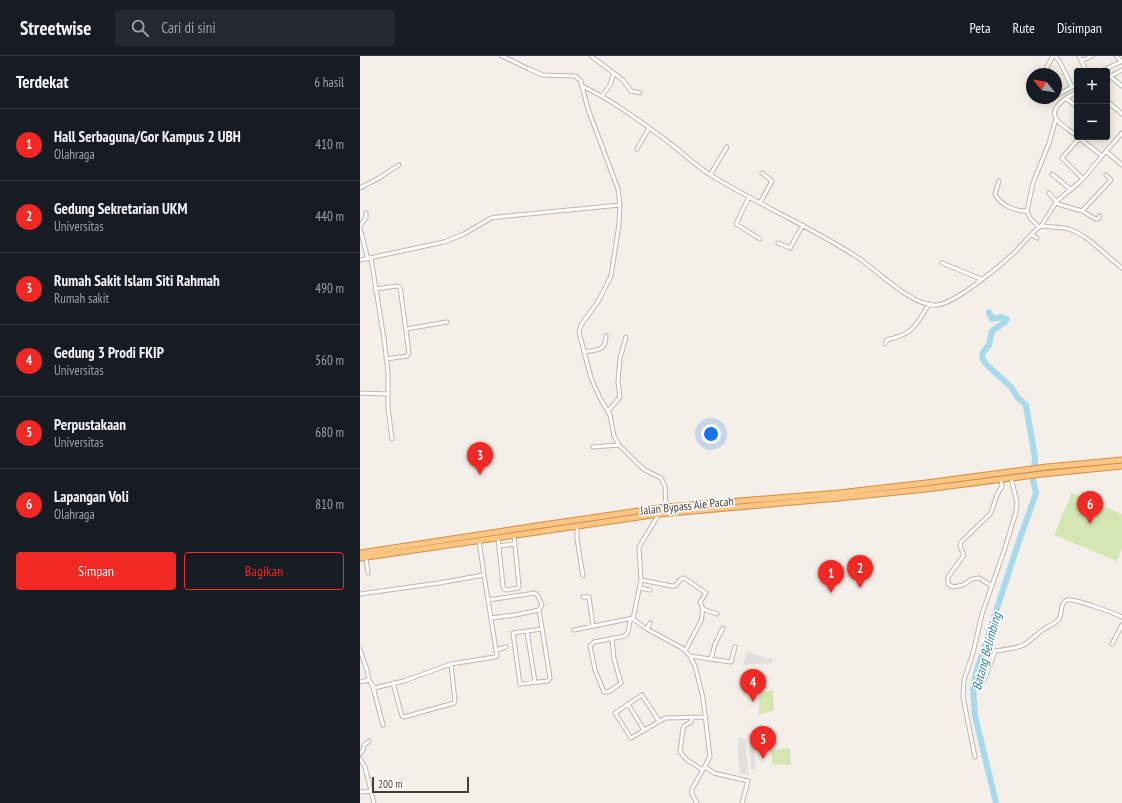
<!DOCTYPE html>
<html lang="id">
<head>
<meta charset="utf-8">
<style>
  body { margin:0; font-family:"PT Sans Narrow",sans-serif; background:#242831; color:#f1f3f6 }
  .controls { position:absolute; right:12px; top:12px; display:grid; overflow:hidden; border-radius:4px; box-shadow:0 2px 10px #0003 }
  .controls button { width:36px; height:36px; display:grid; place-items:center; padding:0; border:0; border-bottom:1px solid #363941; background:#171b24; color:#f1f3f6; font:20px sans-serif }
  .compass { position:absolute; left:666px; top:12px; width:36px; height:36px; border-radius:50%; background:#171b24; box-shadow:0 2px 10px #0003; rotate:300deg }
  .scale { position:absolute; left:12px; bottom:10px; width:97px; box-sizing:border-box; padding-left:4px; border:2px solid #473f37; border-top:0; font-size:11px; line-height:14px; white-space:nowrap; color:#473f37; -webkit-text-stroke:3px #fff; paint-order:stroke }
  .you { position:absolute; left:351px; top:378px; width:14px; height:14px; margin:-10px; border:3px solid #fff; border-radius:50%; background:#1a73e8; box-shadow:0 0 0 6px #1a73e833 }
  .badge { display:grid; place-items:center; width:26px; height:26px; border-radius:50%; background:#f12823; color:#fff; font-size:13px; font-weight:700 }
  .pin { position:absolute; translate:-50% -33px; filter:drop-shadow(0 1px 2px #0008) }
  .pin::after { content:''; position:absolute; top:21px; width:14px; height:12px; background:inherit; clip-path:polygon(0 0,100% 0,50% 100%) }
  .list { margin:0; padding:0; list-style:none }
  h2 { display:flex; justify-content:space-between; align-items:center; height:52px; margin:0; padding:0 16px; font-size:17px }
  h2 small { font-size:13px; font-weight:400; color:#9ea1a6 }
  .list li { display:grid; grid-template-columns:26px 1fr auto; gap:12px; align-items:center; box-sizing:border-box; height:72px; padding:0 16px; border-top:1px solid #363941 }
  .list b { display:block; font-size:15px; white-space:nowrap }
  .list p { margin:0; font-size:13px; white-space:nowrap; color:#9ea1a6 }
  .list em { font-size:13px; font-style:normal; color:#9ea1a6 }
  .actions { display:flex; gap:8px; padding:12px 16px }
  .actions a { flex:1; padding:9px 0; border:1px solid #f12823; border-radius:4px; text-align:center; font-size:14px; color:#f12823 }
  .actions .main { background:#f12823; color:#fff }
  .icon { flex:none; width:22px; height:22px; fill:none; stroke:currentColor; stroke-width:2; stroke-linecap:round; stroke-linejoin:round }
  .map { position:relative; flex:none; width:762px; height:747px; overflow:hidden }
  header { display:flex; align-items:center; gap:24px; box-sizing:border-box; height:56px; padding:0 20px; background:#171b24; border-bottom:1px solid #363941 }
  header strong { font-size:19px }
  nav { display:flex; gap:22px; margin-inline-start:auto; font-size:14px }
  .search { width:280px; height:36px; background:#242831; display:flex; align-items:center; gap:10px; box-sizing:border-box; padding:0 14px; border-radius:4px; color:#9ea1a6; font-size:15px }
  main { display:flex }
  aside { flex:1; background:#171b24 }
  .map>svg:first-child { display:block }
</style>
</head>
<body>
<header>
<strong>Streetwise</strong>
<div class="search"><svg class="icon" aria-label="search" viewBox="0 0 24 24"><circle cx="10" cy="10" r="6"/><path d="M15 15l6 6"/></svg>Cari di sini</div>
<nav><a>Peta</a><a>Rute</a><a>Disimpan</a></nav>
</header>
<main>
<aside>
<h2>Terdekat<small>6 hasil</small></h2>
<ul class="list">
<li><span class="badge">1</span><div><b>Hall Serbaguna/Gor Kampus 2 UBH</b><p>Olahraga</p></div><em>410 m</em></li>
<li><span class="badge">2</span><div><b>Gedung Sekretarian UKM</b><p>Universitas</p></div><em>440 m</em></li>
<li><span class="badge">3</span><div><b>Rumah Sakit Islam Siti Rahmah</b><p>Rumah sakit</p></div><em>490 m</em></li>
<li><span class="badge">4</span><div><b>Gedung 3 Prodi FKIP</b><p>Universitas</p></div><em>560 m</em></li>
<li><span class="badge">5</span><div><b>Perpustakaan</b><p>Universitas</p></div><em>680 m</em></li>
<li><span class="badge">6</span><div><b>Lapangan Voli</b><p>Olahraga</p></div><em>810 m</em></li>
</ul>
<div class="actions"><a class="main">Simpan</a><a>Bagikan</a></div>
</aside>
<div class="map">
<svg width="762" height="747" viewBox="0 0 762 747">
  <rect width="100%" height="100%" fill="#f4efe9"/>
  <path fill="#d5e6b3" d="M712 437 762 458V492L757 505 694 479Z
    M413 634 414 655 399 658V637Z
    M430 692 431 709 412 708 411 694Z"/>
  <path fill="#e2e0dd" d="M386 596 413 603 411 607 383 609Z
    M388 678H393L396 714H391Z
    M378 682H385L389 720 380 717 378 696Z"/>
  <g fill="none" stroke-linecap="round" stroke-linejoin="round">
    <path stroke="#a8daee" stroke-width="6" d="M629 256 632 263 641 261 647 263 646 265 632 275 629 289 623 296 622 300 624 306 628 310 651 331 658 342 666 349 675 402 673 424 676 437 657 491 616 617 613 631 615 660 636 747"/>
    <defs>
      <path id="minor" d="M142 0 169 13 183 19 215 20 221 25 222 30C254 45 283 67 311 88 324 98 335 109 349 118 397 148 449 170 497 201 517 214 551 250 576 249 594 249 641 209 655 196 662 189 674 174 681 170 690 171 700 171 709 173 729 180 745 199 762 212
        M231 0 263 24 271 35 280 37
        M695 0 700 6 712 31
        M719 0 726 15
        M756 0 762 6
        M721 5 732 0
        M742 15 762 5
        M686 18 687 11 693 0
        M750 20 762 30
        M747 22 762 14
        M222 30 228 53 258 133 260 149 259 168 251 220 239 244 221 269 219 276 231 322 241 344 250 359 254 380 259 389 278 408 285 414 301 422 305 430 306 451
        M717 36C709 40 687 52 697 64 702 70 711 75 717 80
        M242 40 250 29 254 17
        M696 40 717 28
        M706 42 717 51
        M689 45 694 42
        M747 45 762 58
        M718 81 742 100 762 77
        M720 81 702 102 723 123
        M277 93 289 72
        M747 96 762 109
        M692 118 711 134
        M350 119 367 91
        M639 125 635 138C639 148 656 156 667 155
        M0 132 19 122 39 109
        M689 137 698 148 722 155 751 124 746 119
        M389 141 376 168 400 183
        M400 147 412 125 402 117
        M722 155 736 163H738L740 160
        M0 170 6 162V157
        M681 170 697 145 723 123 742 100
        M679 171 670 162 667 155 673 127 689 87 696 63
        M0 173 8 203
        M672 179 677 182
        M418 187 430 192 443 169
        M11 202 24 283 28 316V352L32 383
        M0 204 84 186 104 178 131 162 138 161 260 149
        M582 207 621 223
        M15 233 37 230 40 231 49 297 47 300 26 303
        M46 273 87 266
        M525 288 527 284C554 277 555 271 569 248
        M224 296C237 294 246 295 246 280
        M0 337 28 338
        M248 355 260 341 258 326 260 302 266 281
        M233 391 259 389
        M299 458 279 491 281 524 273 563 287 573 322 592 330 600 335 610 343 642 350 701 332 733V738L337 747
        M217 470V483L223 520
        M138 482 143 530 144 533 147 534 158 532 159 530 154 479
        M119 485 124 519
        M139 490 155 488
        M6 501 8 517
        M281 524 312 530H315L321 523 324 522 346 537 340 546 343 553 341 565 325 595
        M632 530 619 522 612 523 603 529 593 531 588 528V521L604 499 600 491 601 486 631 457 637 439 642 430 641 423
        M280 532 290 534
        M0 538 79 527 124 519 137 600 135 601 91 608 44 625 14 632 9 624 7 614 0 594
        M223 541H229L233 570
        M128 544 175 537 178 540 182 549 179 554
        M343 553 357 558
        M131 562 155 559 179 554 190 622 188 625 160 628 153 577 182 573
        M287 573 290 567
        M214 574 273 562
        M167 575 175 626
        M252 583 254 603 261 627 250 635 246 636H244L235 614 230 590 234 586 265 580 268 576 270 565 273 563
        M752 588 762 569
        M136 594 146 591
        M330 600 371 606 375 591
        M351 603 355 588 363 572
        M624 625 635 595C643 594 661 592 667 587 673 582 678 577 684 573 689 570 695 568 699 563 703 557 699 548 707 544 713 542 754 557 762 561
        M0 626 9 624
        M33 627 42 660 44 661 94 647 95 645 91 608
        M13 631 23 669
        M268 648 284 674
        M332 662 331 666 324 670 323 673 320 696 327 704 343 714
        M299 665 282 639 255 657 271 682 305 662 346 661
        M0 698 3 694 4 689 9 685
        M615 701 603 641 604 624 613 597 622 558 644 495 656 456 657 446 651 422
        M0 703 5 711 14 747
        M345 711 354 717 388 725 382 747
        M0 736 12 735"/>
      <path id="trunk" d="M0 497 176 470 306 451 479 437 566 427 687 411 762 404
        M0 502 299 458 479 442 566 433 682 418 762 410"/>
    </defs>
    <use href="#minor" stroke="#bfb6ac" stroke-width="5"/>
    <use href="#trunk" stroke="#d78d3f" stroke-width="7"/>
    <use href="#minor" stroke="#fff" stroke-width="3"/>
    <use href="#trunk" stroke="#f9c686" stroke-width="5"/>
  </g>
  <g text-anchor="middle" stroke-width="3.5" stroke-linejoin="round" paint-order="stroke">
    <g font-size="12" fill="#473f37" stroke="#fff">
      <text transform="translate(327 450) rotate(-6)" y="4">Jalan Bypass Aie Pacah</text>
    </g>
    <g font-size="13" font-style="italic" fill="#307e9f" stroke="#fff">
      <text transform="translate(626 595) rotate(-75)" y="5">Batang Belimbing</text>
    </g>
  </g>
</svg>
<div class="controls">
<button>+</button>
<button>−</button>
</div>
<svg class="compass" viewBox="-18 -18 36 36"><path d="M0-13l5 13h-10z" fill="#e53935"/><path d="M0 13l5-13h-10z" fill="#9ea1a6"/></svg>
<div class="scale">200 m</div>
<div class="you"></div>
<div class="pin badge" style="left:471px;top:537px">1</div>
<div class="pin badge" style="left:500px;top:532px">2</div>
<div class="pin badge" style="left:120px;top:419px">3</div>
<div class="pin badge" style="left:393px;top:646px">4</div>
<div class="pin badge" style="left:403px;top:703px">5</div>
<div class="pin badge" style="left:730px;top:468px">6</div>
</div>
</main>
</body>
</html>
